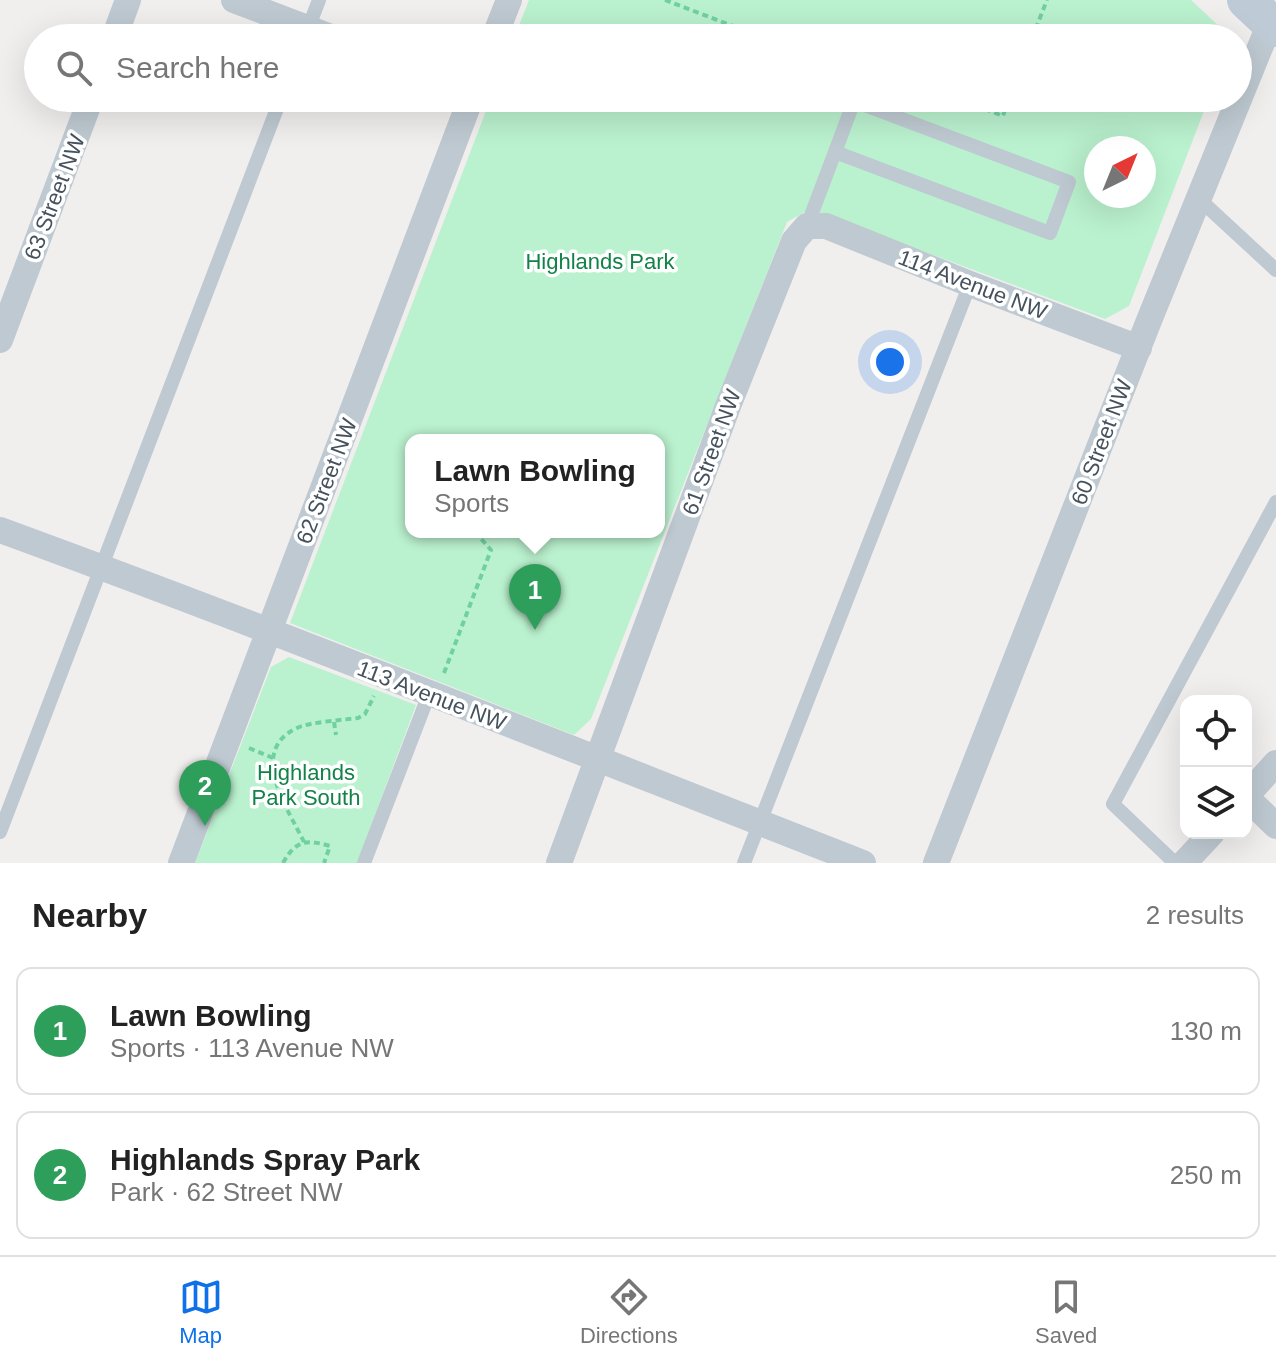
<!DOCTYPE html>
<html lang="en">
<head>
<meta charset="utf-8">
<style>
  body { margin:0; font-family:Helvetica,sans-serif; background:#f6f6f6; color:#222 }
  .controls { position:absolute; right:24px; bottom:24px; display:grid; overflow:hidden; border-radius:16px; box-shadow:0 8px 32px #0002 }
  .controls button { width:72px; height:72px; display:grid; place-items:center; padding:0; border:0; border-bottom:2px solid #e0e0e0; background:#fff; color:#222; font:40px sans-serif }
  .compass { position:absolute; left:1084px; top:136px; width:72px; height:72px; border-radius:50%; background:#fff; box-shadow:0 8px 32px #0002; rotate:43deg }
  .you { position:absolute; left:890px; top:362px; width:28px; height:28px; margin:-20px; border:6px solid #fff; border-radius:50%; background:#1a73e8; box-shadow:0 0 0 12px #1a73e833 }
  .badge { display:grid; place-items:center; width:52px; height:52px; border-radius:50%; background:#0f71e9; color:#fff; font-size:26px; font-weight:700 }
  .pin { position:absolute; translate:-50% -66px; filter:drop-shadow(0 2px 4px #0008) }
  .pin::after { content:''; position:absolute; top:42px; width:28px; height:24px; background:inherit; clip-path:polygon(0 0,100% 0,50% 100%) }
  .popup { position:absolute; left:405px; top:434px; width:260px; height:104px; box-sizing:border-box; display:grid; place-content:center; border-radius:16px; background:#fff; filter:drop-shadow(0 2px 6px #0005); font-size:26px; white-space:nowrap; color:#767676 }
  .popup b { font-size:30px; color:#222 }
  .popup::after { content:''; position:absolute; left:50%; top:100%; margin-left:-16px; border:16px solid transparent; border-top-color:#fff }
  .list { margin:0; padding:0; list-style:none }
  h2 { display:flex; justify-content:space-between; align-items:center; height:104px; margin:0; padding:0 32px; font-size:34px }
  h2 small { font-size:26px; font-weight:400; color:#767676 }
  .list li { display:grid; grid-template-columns:52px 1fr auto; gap:24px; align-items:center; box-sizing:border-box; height:128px; margin:0 16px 16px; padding:0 16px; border:2px solid #e0e0e0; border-radius:16px }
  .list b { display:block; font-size:30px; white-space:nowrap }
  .list p { margin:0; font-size:26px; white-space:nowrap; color:#767676 }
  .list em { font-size:26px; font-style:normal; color:#767676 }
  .icon { flex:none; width:44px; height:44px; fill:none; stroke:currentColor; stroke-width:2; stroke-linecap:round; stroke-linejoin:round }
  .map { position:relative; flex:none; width:1276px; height:863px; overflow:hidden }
  .search { position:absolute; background:#fff; box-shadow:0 8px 32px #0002; left:24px; right:24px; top:24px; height:88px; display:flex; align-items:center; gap:20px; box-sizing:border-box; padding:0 28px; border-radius:44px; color:#767676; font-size:30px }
  .sheet { height:392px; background:#fff }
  nav { display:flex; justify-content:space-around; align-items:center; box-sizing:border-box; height:112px; border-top:2px solid #e0e0e0; background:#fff; font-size:22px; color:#767676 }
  nav a { display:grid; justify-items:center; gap:4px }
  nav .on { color:#0f71e9 }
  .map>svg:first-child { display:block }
</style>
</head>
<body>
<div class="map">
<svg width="1276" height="863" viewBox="0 0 1276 863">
  <rect width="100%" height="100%" fill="#f1eeee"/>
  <path fill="#baf1ce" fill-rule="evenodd" d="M529 0H1191L1222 29 1224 38H514Z
    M491 98H1209L1129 306 1105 319 810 209 787 222 591 719 574 735 290 623ZM1096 148H1144V196H1096ZM411 440H659V532H411Z
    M289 657 416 705 357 863H195L271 667Z"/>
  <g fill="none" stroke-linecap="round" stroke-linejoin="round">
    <path stroke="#70d1a0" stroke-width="4" stroke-dasharray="6 4" stroke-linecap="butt" d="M665 0 764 38
      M1032 38 1047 0
      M808 98 817 110
      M957 98 1003 116 1009 98
      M444 673 491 550 475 532
      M334 722 336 735
      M249 748 273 758
      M304 842C288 809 247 751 297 728 310 722 342 720 358 718L365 714 374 696
      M283 863C296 840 306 839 330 846L324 863"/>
    <path stroke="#bec9d1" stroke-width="14" d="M306 34 319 0
      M1198 198 1276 270
      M807 226 835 152 1050 233 1069 182 854 101 835 152
      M0 832 281 98
      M364 863 429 694
      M744 863 970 284
      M1175 863 1113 804 1276 502"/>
    <path stroke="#bec9d1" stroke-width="26" d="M234 0 333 38
      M114 38 128 0
      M494 38 509 0
      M0 340 91 98
      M0 530C290 636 576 751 863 863
      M1246 796 1276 763
      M1246 797 1276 826
      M181 863 471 98
      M559 863 728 406 794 241 807 226H826L970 284 1139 348
      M936 863 1148 323 1270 23
      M1184 863 1212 833"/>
    <path stroke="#becad6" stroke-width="38" d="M1246 0 1276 28"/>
  </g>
  <g text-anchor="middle" stroke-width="7" stroke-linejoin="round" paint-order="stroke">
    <g font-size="22" fill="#45525d" stroke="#fff">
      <text transform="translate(54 197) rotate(-69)" y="8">63 Street NW</text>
      <text transform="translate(973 284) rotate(21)" y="8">114 Avenue NW</text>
      <text transform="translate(1101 442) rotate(-69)" y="8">60 Street NW</text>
      <text transform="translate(711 452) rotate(-70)" y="8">61 Street NW</text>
      <text transform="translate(326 481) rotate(-69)" y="8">62 Street NW</text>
      <text transform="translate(432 695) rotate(21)" y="8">113 Avenue NW</text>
    </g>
    <g font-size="22" fill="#128248" stroke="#fff">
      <text x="600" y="269">Highlands Park</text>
      <text x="306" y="780">Highlands<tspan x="306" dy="25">Park South</tspan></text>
    </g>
  </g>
</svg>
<div class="controls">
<button><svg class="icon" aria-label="locate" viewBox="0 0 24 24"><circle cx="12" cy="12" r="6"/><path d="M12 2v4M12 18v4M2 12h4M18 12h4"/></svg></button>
<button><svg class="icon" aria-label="layers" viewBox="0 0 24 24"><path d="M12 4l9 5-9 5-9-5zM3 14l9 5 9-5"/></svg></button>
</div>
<svg class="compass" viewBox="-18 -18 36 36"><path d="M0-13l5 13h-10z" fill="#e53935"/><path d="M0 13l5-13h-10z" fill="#767676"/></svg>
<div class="you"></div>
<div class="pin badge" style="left:535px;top:630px;background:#2e9e5b">1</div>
<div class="popup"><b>Lawn Bowling</b>Sports</div>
<div class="pin badge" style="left:205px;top:826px;background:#2e9e5b">2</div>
<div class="search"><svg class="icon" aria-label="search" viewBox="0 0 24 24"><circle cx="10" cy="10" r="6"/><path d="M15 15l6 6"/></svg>Search here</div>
</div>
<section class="sheet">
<h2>Nearby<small>2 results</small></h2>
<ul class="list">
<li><span class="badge" style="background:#2e9e5b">1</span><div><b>Lawn Bowling</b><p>Sports · 113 Avenue NW</p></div><em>130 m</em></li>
<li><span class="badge" style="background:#2e9e5b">2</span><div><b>Highlands Spray Park</b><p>Park · 62 Street NW</p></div><em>250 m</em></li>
</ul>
</section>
<nav>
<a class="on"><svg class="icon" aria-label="map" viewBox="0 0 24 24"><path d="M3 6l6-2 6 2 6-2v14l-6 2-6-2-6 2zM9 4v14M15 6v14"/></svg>Map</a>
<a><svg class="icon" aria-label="directions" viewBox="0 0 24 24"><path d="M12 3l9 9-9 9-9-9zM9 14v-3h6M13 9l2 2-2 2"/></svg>Directions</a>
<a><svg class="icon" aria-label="saved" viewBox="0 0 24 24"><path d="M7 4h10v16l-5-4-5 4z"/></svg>Saved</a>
</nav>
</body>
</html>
